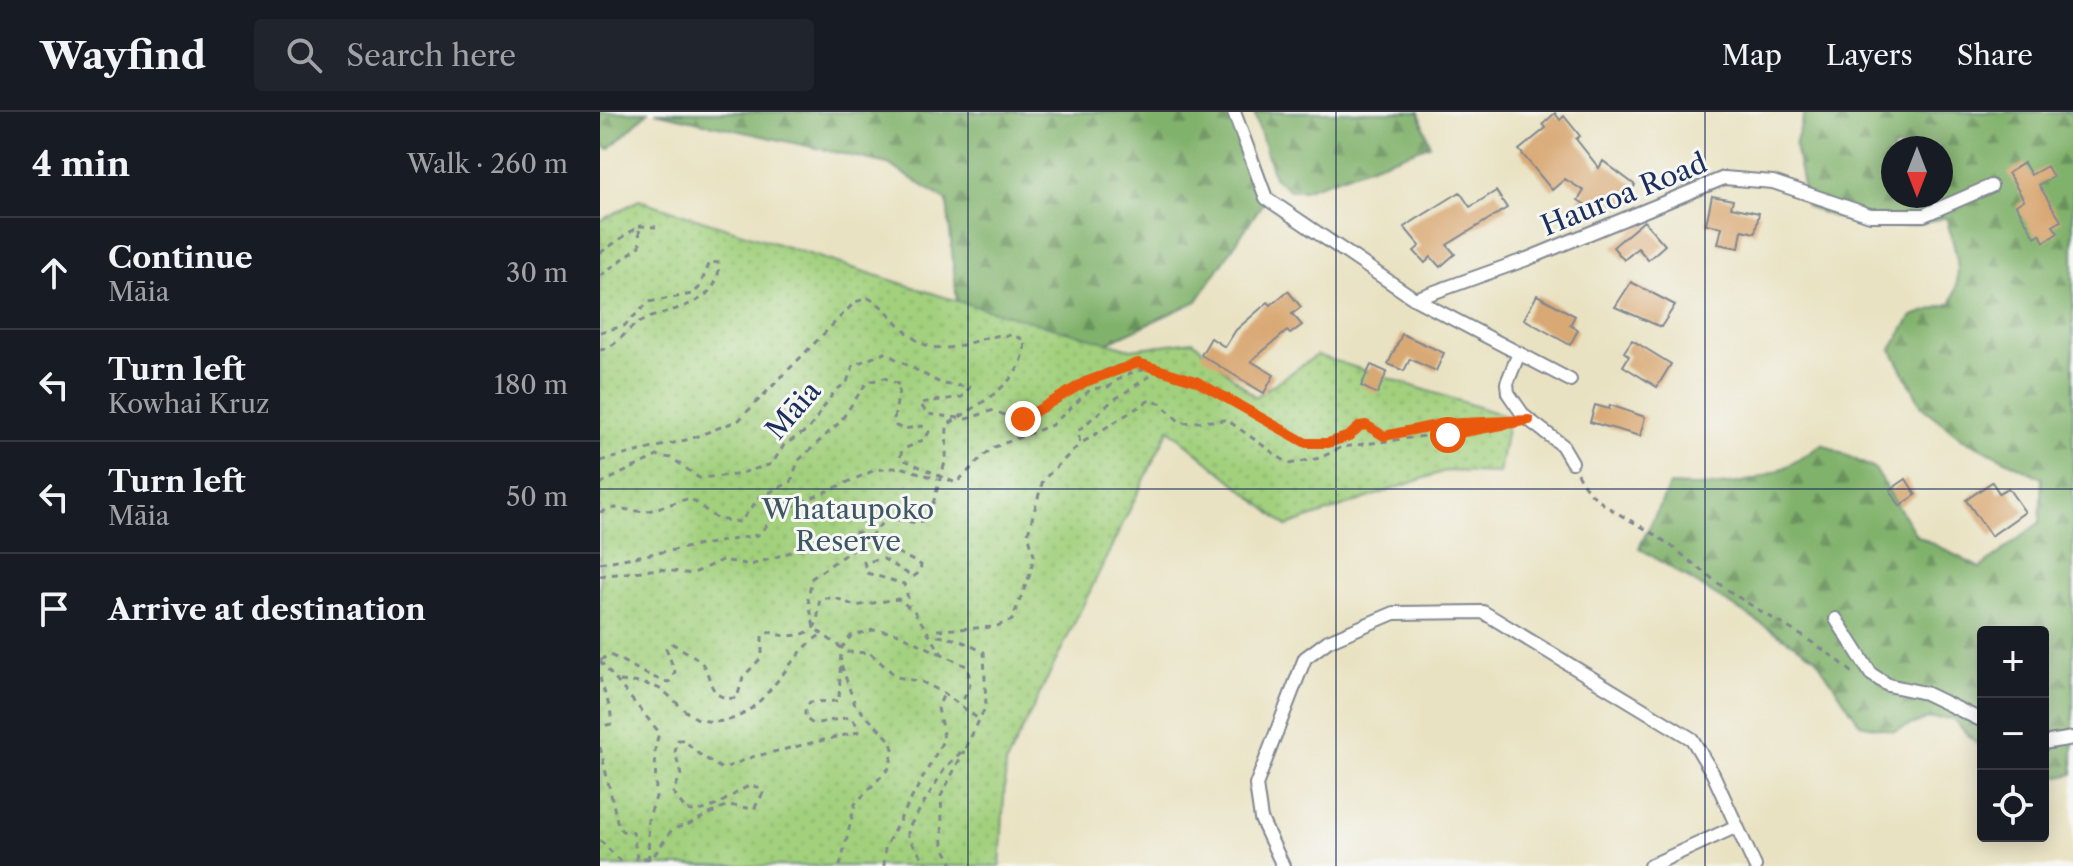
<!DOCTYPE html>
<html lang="en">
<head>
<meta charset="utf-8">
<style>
  body { margin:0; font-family:"Libre Caslon Text",serif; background:#20242c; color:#f1f3f6 }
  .controls { position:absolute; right:24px; bottom:24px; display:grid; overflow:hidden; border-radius:8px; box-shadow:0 4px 20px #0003 }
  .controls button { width:72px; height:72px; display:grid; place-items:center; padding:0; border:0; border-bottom:2px solid #363941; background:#171b24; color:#f1f3f6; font:40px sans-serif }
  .compass { position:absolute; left:1281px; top:24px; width:72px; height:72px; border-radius:50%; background:#171b24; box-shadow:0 4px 20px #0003; rotate:180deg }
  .stop { position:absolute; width:24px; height:24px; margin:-18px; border:6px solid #ea580c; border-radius:50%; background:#fff }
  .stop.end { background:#ea580c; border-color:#fff; box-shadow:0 2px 8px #0008 }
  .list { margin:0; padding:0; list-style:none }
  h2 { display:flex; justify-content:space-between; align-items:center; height:104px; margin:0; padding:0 32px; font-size:34px }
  h2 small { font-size:26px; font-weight:400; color:#9ea1a6 }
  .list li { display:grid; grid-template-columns:52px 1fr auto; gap:24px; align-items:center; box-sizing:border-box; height:112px; padding:0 32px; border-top:2px solid #363941 }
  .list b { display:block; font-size:30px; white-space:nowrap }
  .list p { margin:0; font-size:26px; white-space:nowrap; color:#9ea1a6 }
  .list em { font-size:26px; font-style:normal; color:#9ea1a6 }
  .icon { flex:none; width:44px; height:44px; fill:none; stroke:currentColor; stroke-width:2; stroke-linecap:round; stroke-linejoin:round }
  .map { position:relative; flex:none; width:1473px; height:754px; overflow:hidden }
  header { display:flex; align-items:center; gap:48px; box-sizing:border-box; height:112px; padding:0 40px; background:#171b24; border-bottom:2px solid #363941 }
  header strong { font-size:38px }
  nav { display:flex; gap:44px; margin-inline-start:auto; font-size:28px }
  .search { width:560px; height:72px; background:#20242c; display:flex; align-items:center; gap:20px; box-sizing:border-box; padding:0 28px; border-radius:8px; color:#9ea1a6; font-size:30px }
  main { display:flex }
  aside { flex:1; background:#171b24 }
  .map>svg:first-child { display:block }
</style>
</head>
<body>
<header>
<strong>Wayfind</strong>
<div class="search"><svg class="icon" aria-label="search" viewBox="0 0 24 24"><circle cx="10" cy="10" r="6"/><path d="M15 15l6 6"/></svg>Search here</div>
<nav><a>Map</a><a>Layers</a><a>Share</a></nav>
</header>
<main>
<aside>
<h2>4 min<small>Walk · 260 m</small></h2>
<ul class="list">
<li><svg class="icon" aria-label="ahead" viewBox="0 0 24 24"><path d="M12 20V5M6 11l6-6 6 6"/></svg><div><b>Continue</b><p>Māia</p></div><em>30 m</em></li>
<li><svg class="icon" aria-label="left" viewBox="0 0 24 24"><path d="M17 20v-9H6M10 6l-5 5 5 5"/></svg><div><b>Turn left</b><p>Kowhai Kruz</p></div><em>180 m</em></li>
<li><svg class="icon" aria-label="left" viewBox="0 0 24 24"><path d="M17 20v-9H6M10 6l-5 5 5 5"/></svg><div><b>Turn left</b><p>Māia</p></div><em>50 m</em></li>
<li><svg class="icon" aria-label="arrive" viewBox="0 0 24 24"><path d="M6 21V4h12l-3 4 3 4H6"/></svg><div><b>Arrive at destination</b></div></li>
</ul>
</aside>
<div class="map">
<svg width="1473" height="754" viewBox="0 0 1473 754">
  <defs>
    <pattern id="forest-firs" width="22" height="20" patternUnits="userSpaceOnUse" patternTransform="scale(2)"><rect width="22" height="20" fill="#81b26c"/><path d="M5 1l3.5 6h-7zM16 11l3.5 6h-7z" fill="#69915c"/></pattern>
    <pattern id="park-dots" width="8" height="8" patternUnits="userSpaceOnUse" patternTransform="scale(2)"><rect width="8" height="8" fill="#a2d07d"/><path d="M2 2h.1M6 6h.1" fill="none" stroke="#8bb36e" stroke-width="1.8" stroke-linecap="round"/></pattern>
  </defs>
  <rect width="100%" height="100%" fill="#f6f6f2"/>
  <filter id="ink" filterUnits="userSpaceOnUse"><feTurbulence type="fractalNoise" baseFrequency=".0125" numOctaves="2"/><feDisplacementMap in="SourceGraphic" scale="16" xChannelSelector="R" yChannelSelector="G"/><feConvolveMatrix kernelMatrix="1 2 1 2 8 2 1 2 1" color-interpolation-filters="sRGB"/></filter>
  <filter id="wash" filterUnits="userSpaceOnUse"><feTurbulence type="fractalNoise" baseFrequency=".006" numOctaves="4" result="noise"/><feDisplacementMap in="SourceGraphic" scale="32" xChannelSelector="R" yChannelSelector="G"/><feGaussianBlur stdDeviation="1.8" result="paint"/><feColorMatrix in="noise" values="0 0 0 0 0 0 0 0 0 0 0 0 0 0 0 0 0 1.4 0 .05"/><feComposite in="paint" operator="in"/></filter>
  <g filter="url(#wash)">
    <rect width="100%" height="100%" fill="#e9e2c2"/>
    <path fill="url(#forest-firs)" stroke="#4e7065" stroke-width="2" fill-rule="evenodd" d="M0 0H48L9 37 0 32Z
      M55 0H634L666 86 597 189 507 231 357 189 347 89 288 52Z
      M654 0H819L830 33 704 78H689L674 65Z
      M1205 0H1473V662L1460 665 1443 662V520H1383V638L1352 606 1327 607 1294 619 1260 612 1215 545 1039 436 1070 373C1133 377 1171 370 1222 332L1275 357 1316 423 1380 456 1440 410 1442 366 1363 327 1323 296 1291 237 1312 204 1352 191C1364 157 1355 138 1346 105 1302 121 1249 115 1207 94L1195 33ZM1293 36H1341V84H1293Z"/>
    <path fill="url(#park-dots)" stroke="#5e806e" stroke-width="2" d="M39 88 357 189 531 237 593 229 655 285 717 243 909 305 899 361 845 359 687 414 569 317 406 651 400 754H0V109Z"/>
    <g id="blocks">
      <path fill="#d9a974" d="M955 1 960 8 964 4 980 24 976 27 999 56 1003 49 1035 73 1024 90 1021 88 1017 94 1002 84 994 98 978 88 984 79 965 67 952 78 919 38 946 16 943 12Z
        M1424 51 1431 63 1447 54 1453 65 1439 73 1461 109 1453 114 1458 121 1444 130 1440 122 1435 125 1416 93 1424 88 1408 61Z
        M896 79 907 96 847 133 855 142 840 155 831 145 825 151 814 139 820 134 804 115 860 80 870 95Z
        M1112 84 1133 88 1131 95 1159 101 1155 121 1142 118 1139 136 1118 132 1122 115 1106 112Z
        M1044 109 1065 133 1048 148 1038 136 1024 148 1013 135Z
        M1031 170 1075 193 1061 215 1015 195Z
        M688 179 701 195 692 202 702 213 690 222 687 219 651 249 674 263 664 281 601 243 611 226 625 235 636 218 668 190 671 193Z
        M937 183 975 204 970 213 978 218 970 233 924 207Z
        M802 222 844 241 836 259 810 247 804 259 788 252Z
        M1032 228 1071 252 1057 275 1023 254 1029 244 1024 240Z
        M771 253 787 260 777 282 761 274Z
        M995 293 1009 297 1010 293 1045 305 1040 324 990 310Z
        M1306 367 1316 383 1300 394 1290 378Z
        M1392 370 1399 381 1408 376 1425 400 1391 424 1366 388Z"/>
    </g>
  </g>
  <g filter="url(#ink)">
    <use href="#blocks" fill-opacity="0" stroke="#828890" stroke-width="2"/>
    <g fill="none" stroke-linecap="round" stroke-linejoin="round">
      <defs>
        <path id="street" d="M634 0 666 86 815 187 927 147 1124 66 1173 70 1270 103H1324L1391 74
          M815 187 970 268
          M919 241 907 271 908 281 924 304 962 333 972 350
          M1236 507 1271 562 1288 573 1325 581 1383 609
          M1443 631 1473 626
          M683 754 661 707 656 673 705 546 728 529 794 501 883 500 1092 627 1113 662 1155 754
          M1050 754 1137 714"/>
      </defs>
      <use href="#street" stroke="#828890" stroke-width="16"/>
      <path stroke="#828890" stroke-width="3" stroke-dasharray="6 6" stroke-linecap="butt" d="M39 114 56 115
        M0 141 39 114
        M0 164 40 134 39 114
        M0 220 24 214 49 190 92 182 99 176 110 150 119 151C120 199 63 194 35 213 23 222 16 235 0 238
        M0 349 90 327 139 308 255 190 268 186C295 198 305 233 339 236 368 238 396 213 424 228 430 268 374 295 347 313L346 347 329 405 318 411 286 406 270 425 212 466 208 486 214 516 247 540 270 541 297 565 322 570 344 581 377 606
        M977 361C991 393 1028 405 1057 424 1081 440 1102 460 1125 476 1167 506 1214 526 1253 561
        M0 372 57 344 72 346 99 366 135 363 172 352 184 333 209 317 234 280 247 270 253 253 285 241 342 272 370 275 362 285 320 291 327 302 367 307 394 298 412 307H423C463 292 504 242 550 253L553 262 512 289 478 319 480 332 548 289 560 291 581 311 627 308 689 352 720 346 742 335 915 312
        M0 400 15 396 45 400 90 386 117 407 140 410 160 385 191 370 198 349 240 310 267 270 285 266 300 273 294 307 296 314 304 317 322 314 329 320 325 327 302 338 300 346 356 371 392 336 452 313 491 277 508 275 525 263 541 258 575 260 596 269 706 331H728L749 324 760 314 766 313 784 324 841 312 909 308
        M0 451 158 423 178 401 275 358 301 355 338 367
        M0 464 59 457 92 462 122 448 151 453 249 421 259 420 321 453 320 460 313 465 284 447 264 450 267 461 304 472 310 493
        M241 537 251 524 273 518 294 520 341 542
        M0 548 10 543C26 550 53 568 69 570L75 560 66 536 73 532C81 537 93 543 100 549 114 563 105 589 137 586L143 565 162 545V524L170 520C181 526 210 526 216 512 219 505 218 494 220 486H236L255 494 298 487 314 499 342 542 368 555 370 573 361 593
        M0 549 59 620 55 637 56 685 48 708 49 754
        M0 565C3 581 13 596 11 612L0 615
        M20 569C34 570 49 571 62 578 75 587 86 604 102 608 161 622 182 545 222 522
        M0 635 18 713 22 719 33 720 37 747 53 745 73 716 85 714 128 693 154 697 163 681 158 675 149 674C129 683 110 704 86 698L73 680 81 663 75 640 78 628H84L99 642 122 657 152 645 258 620 257 613 250 605 213 612 205 606V597L210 590 239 589 241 537
        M0 728 25 754
        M240 754 255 692 290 655 293 637 290 628 255 593 241 552
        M284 754 285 735 344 627 338 596 344 581
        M329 754 308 726V717L345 656 366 635 386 594 384 540 359 528 338 524 337 518 395 515 412 508 430 462 434 443 428 421 443 368 480 332
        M354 754 343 734 341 684 364 639"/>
      <use href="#street" stroke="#fff" stroke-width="12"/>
    </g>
  </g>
  <g fill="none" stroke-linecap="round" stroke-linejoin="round" filter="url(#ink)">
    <path stroke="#ea580c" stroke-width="10" d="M423 307 485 270 538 251 596 269 706 331H728L749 324 760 314 766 313 784 324 841 312 929 308 848 323"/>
  </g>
  <path fill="none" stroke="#1b2f5e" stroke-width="2" stroke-opacity="0.55" d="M368 0V754M736 0V754M1105 0V754M0 377H1473"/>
  <g text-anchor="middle" stroke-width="6" stroke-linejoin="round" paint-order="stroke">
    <g font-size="28" fill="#1b2f5e" stroke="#f6f6f2">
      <text transform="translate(1024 82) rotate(-22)" y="10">Hauroa Road</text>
      <text transform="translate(193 298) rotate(-49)" y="10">Māia</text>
    </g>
    <g font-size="28" fill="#3d5766" stroke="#f6f6f2">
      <text x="248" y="407">Whataupoko<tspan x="248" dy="32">Reserve</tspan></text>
    </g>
  </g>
</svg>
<div class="controls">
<button>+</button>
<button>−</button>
<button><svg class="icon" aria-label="locate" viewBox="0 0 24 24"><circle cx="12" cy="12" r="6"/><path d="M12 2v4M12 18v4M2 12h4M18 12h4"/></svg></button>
</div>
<svg class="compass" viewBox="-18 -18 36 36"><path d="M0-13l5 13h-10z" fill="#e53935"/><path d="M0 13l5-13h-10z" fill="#9ea1a6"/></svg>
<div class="stop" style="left:848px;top:323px"></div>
<div class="stop end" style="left:423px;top:307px"></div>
</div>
</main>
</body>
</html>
